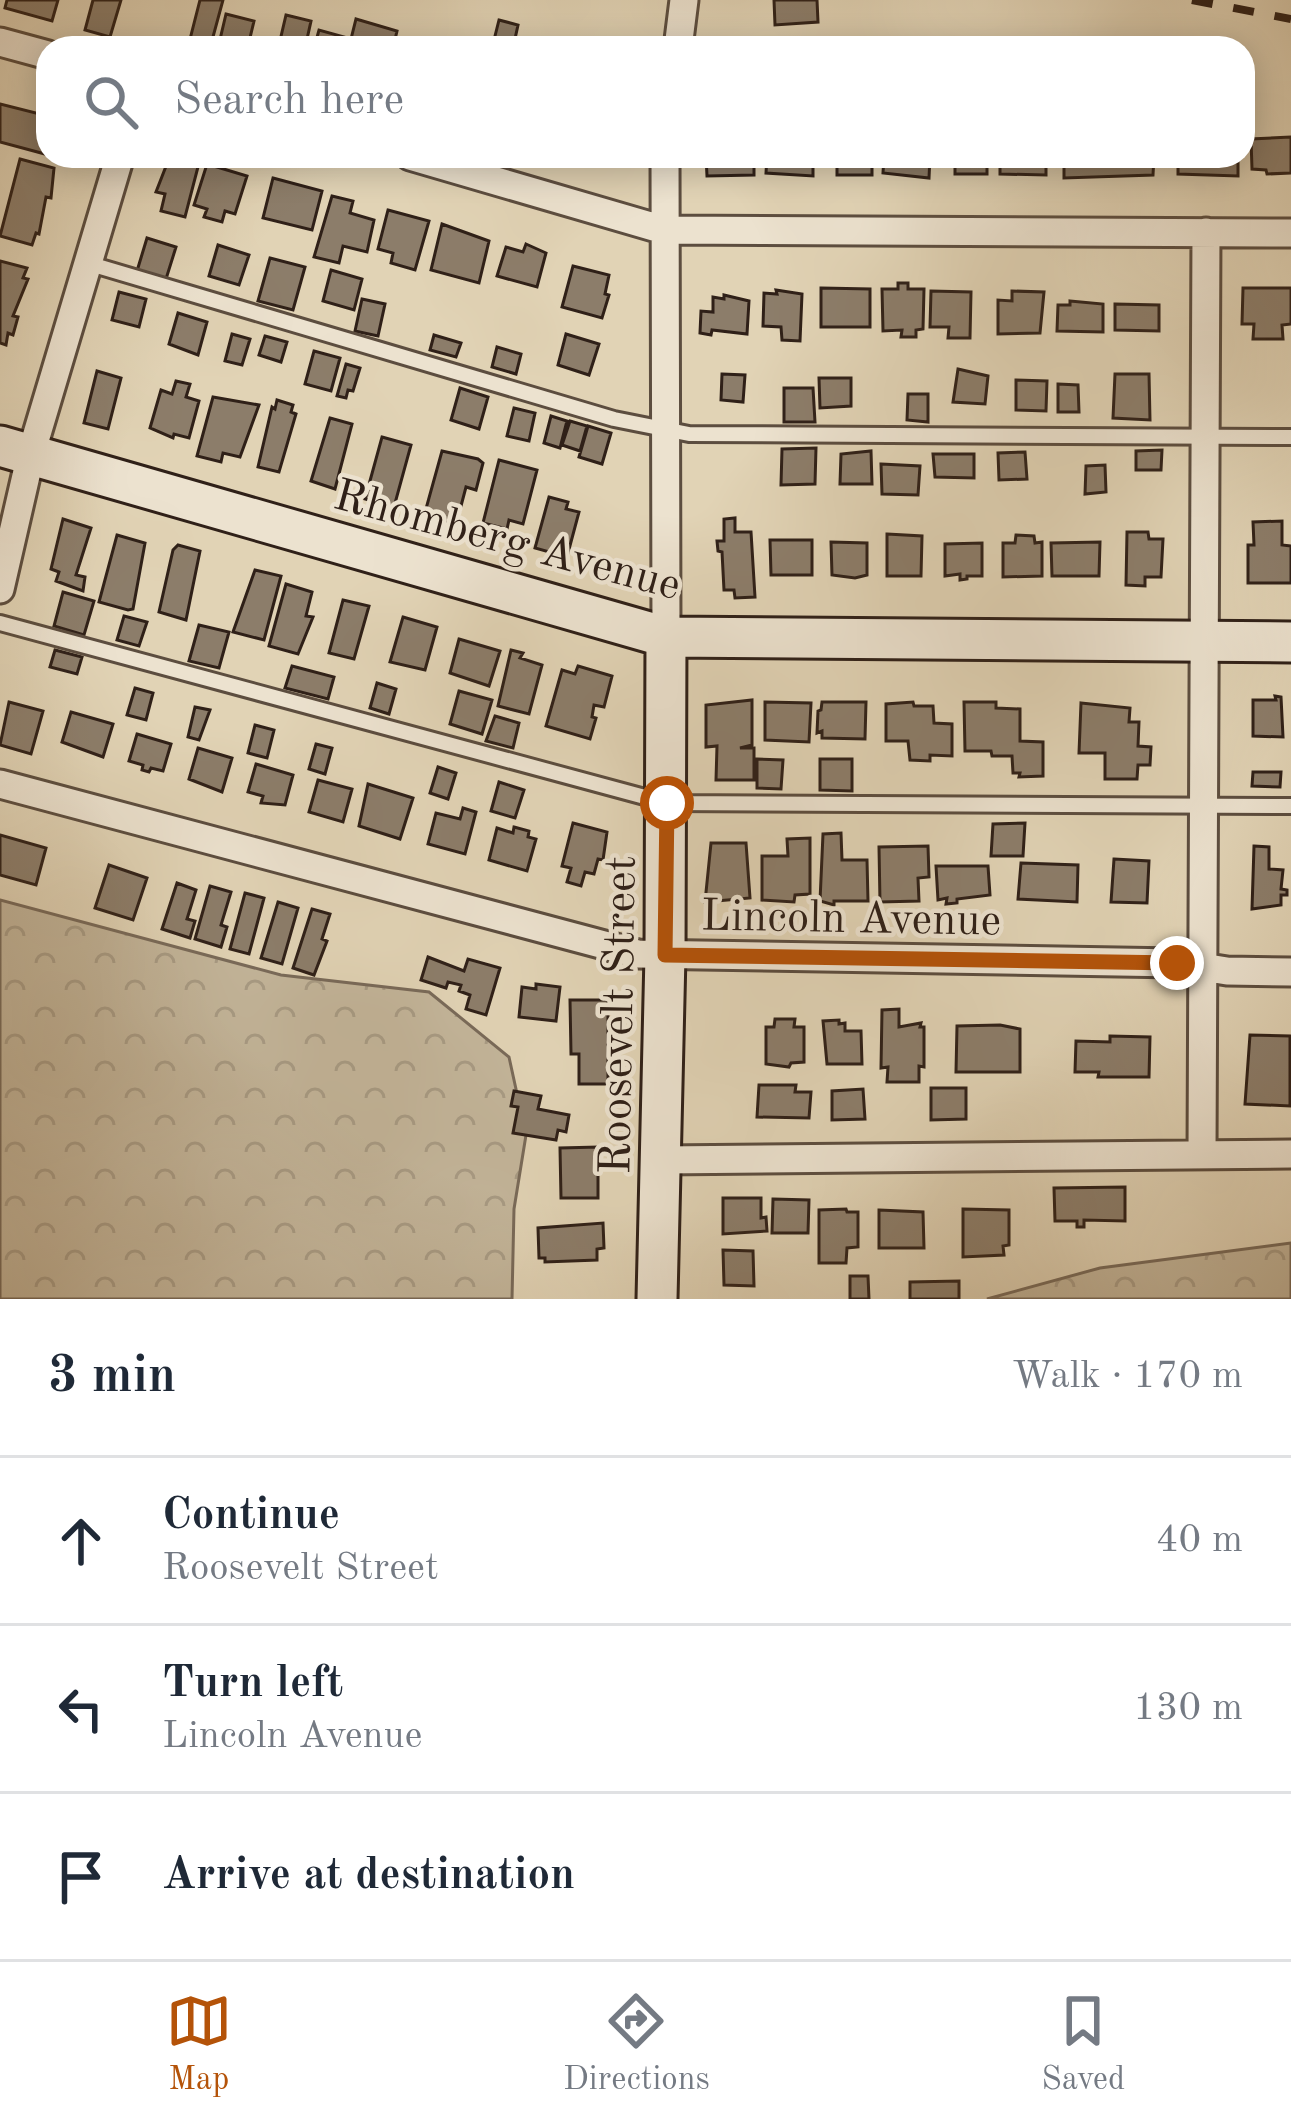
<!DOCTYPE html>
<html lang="en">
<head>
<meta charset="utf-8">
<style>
  body { margin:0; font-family:"Old Standard TT",serif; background:#f6f6f7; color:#1f2937 }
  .stop { position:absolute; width:36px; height:36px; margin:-27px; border:9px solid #b45309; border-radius:50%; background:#fff }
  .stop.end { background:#b45309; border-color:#fff; box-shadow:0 3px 12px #0008 }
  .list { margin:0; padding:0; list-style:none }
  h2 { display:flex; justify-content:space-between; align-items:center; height:156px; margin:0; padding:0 48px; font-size:51px }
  h2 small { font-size:39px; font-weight:400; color:#747a83 }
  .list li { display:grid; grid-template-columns:78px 1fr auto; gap:36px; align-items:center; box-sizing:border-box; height:168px; padding:0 48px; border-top:3px solid #e0e1e3 }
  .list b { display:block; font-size:45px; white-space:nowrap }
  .list p { margin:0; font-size:39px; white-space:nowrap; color:#747a83 }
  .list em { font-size:39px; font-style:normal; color:#747a83 }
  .icon { flex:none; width:66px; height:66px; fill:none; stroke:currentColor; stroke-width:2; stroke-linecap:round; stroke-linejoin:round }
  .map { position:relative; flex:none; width:1291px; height:1299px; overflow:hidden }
  .search { position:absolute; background:#fff; box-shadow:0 6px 30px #0003; left:36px; right:36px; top:36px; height:132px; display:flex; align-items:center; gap:30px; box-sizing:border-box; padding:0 42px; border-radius:36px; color:#747a83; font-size:45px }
  .sheet { height:660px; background:#fff }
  nav { display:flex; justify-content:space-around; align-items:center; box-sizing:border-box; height:168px; border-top:3px solid #e0e1e3; background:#fff; font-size:33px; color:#747a83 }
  nav a { display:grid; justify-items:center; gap:6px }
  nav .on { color:#b45309 }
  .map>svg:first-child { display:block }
</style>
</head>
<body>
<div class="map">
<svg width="1291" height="1299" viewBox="0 0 1291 1299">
  <defs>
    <pattern id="forest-crowns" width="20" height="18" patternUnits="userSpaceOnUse" patternTransform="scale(3)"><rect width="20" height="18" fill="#c3b59a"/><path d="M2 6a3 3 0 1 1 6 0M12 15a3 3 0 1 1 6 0" fill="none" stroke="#a89b84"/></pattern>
  </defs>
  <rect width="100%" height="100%" fill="#e1d3b5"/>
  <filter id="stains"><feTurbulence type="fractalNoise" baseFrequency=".00167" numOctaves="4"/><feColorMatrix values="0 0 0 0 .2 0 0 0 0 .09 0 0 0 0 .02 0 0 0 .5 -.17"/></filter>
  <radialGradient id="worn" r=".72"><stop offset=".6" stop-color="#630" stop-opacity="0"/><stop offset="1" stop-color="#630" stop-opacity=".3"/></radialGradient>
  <path fill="url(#forest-crowns)" stroke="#796a59" stroke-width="3" d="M0 900 281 975 429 992 509 1057 526 1135 514 1209 512 1299H0Z
    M1291 1243V1299H987L1100 1268Z"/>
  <path fill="#8c7d6a" stroke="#2f2018" stroke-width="3" d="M7 0H58L52 21 5 8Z
    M93 0H121L110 37 85 30Z
    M200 0H223L210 48 188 47Z
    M774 0H817L818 22 775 25Z
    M226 14 254 21 249 42 242 40 240 48H218Z
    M286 15 311 21 305 48 279 45Z
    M356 19 397 31 393 48H314L319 30 351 39Z
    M499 20 518 25 513 48 493 44Z
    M0 104 44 115 48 120 45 154 0 142Z
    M1291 137V173L1267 174 1266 170 1252 169 1251 139Z
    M170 156 199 163 185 217 161 211 165 194 156 192Z
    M706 156H754V175L707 176Z
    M767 156H813V176L766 173Z
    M837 156H872V175H837Z
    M884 156H930L929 178 883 173Z
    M955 156H987V174H955Z
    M1000 156H1046V175L1000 174Z
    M1064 156H1154L1153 175 1064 178Z
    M1178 156H1238V176L1178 174Z
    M20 159 54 168 51 198 46 197 39 234 36 233 32 245 0 236Z
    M207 164 247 176 235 214 225 211 222 222 204 217 207 209 194 205Z
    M273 178 322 191 312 230 263 218Z
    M332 196 353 201 350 213 374 220 367 252 343 246 339 263 314 257Z
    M388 210 429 221 415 270 391 263 393 253 378 249Z
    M442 224 489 241 479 283 431 270Z
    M147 238 176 247 166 279 137 271Z
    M526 244 546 253 537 287 497 276 506 247 523 252Z
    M218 245 249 255 239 285 209 276Z
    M270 258 305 267 293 310 258 301Z
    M0 261 27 268 23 278 28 279 13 316 18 317 13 335 8 333 6 345 0 343Z
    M573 266 609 275 605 294 609 295 602 318 562 307Z
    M331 270 362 279 354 310 323 301Z
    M898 283H908V289H924L923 329 916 330V337H901L902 330 883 331 882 289H898Z
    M821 288 870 289V327H821Z
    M1243 288H1291V324L1282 325 1283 339H1253L1254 324H1242Z
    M776 290 802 294 800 341 782 340 781 327 763 326 764 293 777 294Z
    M931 291 971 292 970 338H948L949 327H930Z
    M1012 291 1044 292 1040 333 998 334V300L1012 301Z
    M119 292 146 299 139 327 112 320Z
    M724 295 749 301 747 334 712 330 711 335 700 333 701 311 713 312V297L724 299Z
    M362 299 385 304 378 336 355 331Z
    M1070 301 1103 304V332L1057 331 1058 305H1070Z
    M1115 304 1159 305V331L1115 330Z
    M178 313 207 322 198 355 169 344Z
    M232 334 250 339 242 365 225 361Z
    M566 334 599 344 589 375 558 365Z
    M434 335 461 343 456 357 430 350Z
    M265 336 287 342 281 362 259 355Z
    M497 347 521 354 516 374 492 367Z
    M314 351 340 358 331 391 305 384Z
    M346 364 360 368 353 391 348 390 346 398 337 396Z
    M958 369 988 376 985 404 953 402Z
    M97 371 121 378 108 429 84 423Z
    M722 374 745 375 743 402 721 400Z
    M1115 374H1149L1150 420 1113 418Z
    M819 378H851V406L820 408Z
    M1016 380 1047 381 1046 411 1016 410Z
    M176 381 190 384 186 397 199 401 189 438 174 434 173 438 150 428 161 390 172 394Z
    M1058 384 1078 385 1079 412H1058Z
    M460 388 488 397 479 429 451 420Z
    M784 388H813L815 422H784Z
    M908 394H928V422L907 420Z
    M213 397 259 405 240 457 223 453 221 462 197 456Z
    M277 400 293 405 291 412 296 414 279 472 258 467 272 407 275 409Z
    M514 408 535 413 529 441 507 436Z
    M551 416 567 421 560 448 544 443Z
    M330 418 352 424 335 489 311 481Z
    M570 421 587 426 580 451 562 445Z
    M588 426 611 433 602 464 579 457Z
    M382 437 411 445 394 507 365 499Z
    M816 448 815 484 781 485 782 449Z
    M1162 450 1161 470H1136V451Z
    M442 451 478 459 483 463 476 490 466 487 456 525 424 516Z
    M871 451 872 484H840L841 454Z
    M1025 452 1027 479 999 480 998 453Z
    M933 454H974V478L935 477Z
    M499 460 537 470 523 524 509 520 507 529 483 523Z
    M881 464 920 466 918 495 882 494Z
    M1105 465 1106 492 1085 494 1086 466Z
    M549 497 568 502 566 509 579 512 567 557 535 548Z
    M735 518V532H751L755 597 735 598 734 590H724L722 552 718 551 717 541H724V519Z
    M63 519 91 528 76 575 85 577 83 591 56 581 59 572 51 569Z
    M1282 521V545L1291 546V583H1248V545H1254L1253 522Z
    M1127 532H1148L1149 539H1163L1161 577H1145V586L1126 585Z
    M887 534 922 536 921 576H887Z
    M117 535 145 543 133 609 128 610 99 602Z
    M1016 535 1034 536 1035 543 1042 542V576L1003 577V543H1015Z
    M770 540H812V575H771Z
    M831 542 867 543V575L855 578 832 575Z
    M1100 542 1099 576H1052L1051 543Z
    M982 543V576H967V579L960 580V574L945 576V544Z
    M178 545 200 551 186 620 159 612 173 550Z
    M255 570 281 576 264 640 233 632Z
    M286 584 312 592 306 616 313 617 298 654 269 646Z
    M63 592 94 601 84 635 54 626Z
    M343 600 369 606 354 659 329 653Z
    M124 616 147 622 139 646 117 640Z
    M403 617 437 627 425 670 390 662Z
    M199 625 229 632 219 668 189 661Z
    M459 639 500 651 489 686 450 673Z
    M55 650 82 657 77 674 50 667Z
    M511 650 523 653 520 658 542 665 529 714 498 706Z
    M292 666 334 677 328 699 285 688Z
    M578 666 612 676 604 707 594 705 592 717 596 718 590 739 546 726 562 670 575 674Z
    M377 683 396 689 389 714 370 708Z
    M135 688 153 693 146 720 127 715Z
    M459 691 492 700 482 734 450 724Z
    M1275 696 1281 697 1283 737 1253 736V700H1276Z
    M752 700V745L740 748H754V780H716L717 746 706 747V705Z
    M9 702 43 711 31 754 0 745Z
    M765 702 811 703 809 742 765 740Z
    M822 702H866L865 739 822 738V731L817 733 818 711 821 710Z
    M913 702 914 706H933L934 723 952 724V756L930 755V761L910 760 908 741H886V704Z
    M964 702H996V708L1020 709V741L1043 742V776L1019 777 1020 773H1013L1012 756H992L991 751H965Z
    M1081 703 1130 708 1129 722H1139L1138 746 1151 747 1150 765H1138L1137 779H1105V753H1079Z
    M195 707 210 710 199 740 188 737Z
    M71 712 113 724 103 757 62 742Z
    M495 716 519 723 513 748 486 741Z
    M255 725 274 730 267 758 248 753Z
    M137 734 171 744 163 771 151 768 149 772 142 770 143 765 129 761Z
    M316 744 332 748 325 774 309 769Z
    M198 748 232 758 222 792 189 779Z
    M757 759 783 760 781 789 757 788Z
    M820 759H852V791L820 790Z
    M256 764 293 775 285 805 261 803 263 796 248 792Z
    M438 767 456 773 448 799 430 793Z
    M1253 772H1281L1280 787 1252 786Z
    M318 780 352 789 343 822 309 812Z
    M499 782 524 790 515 818 491 811Z
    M368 784 413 798 400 839 359 826Z
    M463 808 476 812 465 854 428 844 436 813 460 819Z
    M573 823 607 832 603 860 598 859 594 874 585 872 581 886 567 882 571 868 562 866Z
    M1025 823 1023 856H991L993 824Z
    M514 827 529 831 528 837 536 839 527 871 489 860 497 828 513 833Z
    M841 833 842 860H867L868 901H834V905L820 901 823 834Z
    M0 835 46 848 36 885 0 875Z
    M810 838V894L795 895 794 902 762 900V856H788L787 839Z
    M711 843H746L750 898 705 902Z
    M928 846 929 877 918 878 919 901 880 902 879 847Z
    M1254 846 1269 847V869L1283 870 1281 889 1287 890V895H1281V905L1252 909Z
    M1114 859 1149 861 1147 903 1111 902Z
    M1021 863 1078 865 1077 902 1018 899Z
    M109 865 147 878 133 920 95 908Z
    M936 866H988L990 895 957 899V903L946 904 947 898 938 900Z
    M177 883 196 890 187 919 195 921 190 938 162 929Z
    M210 886 231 892 221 925 227 927 221 947 195 939Z
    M245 893 264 898 249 954 230 949Z
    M278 902 298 908 282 964 261 958Z
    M312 909 330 914 322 939 327 941 314 975 293 968Z
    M428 957 464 971 468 959 500 968 486 1015 466 1009 470 995 459 991 461 985 448 982 446 988 421 980Z
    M536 984 560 987 556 1021 519 1017 522 987 536 989Z
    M570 1000H608V1084H579V1054H571Z
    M899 1009V1027L921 1023 920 1027H924V1067L919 1066V1082H887L888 1067 881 1068 882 1010Z
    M775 1019H795L794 1027H804V1062L791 1063 789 1067 766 1064V1027H774Z
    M839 1020V1024L845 1023V1031H861L862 1064H827L823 1021Z
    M1000 1025 1020 1029V1072H956L957 1026Z
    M1250 1035 1290 1036V1106L1245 1104Z
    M1110 1036 1150 1037 1149 1077H1098L1099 1072H1075L1076 1041 1110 1042Z
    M759 1085H796L795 1092H811L809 1118 757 1117Z
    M931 1088H966V1119L931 1120Z
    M863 1089 865 1119 832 1120V1091Z
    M514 1091 541 1096 538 1109 569 1115 566 1132 558 1130 556 1140 513 1133 518 1107 511 1106Z
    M598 1147V1198H561L560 1148Z
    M1125 1187V1221L1084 1220V1227H1077V1221H1055L1054 1188Z
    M723 1198H761V1218L766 1217 767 1231 723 1234Z
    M773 1199 809 1200 808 1233H772Z
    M846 1209 847 1212H858V1247L847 1248 846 1263H819V1210Z
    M963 1209 1009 1210V1245L1003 1246 1004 1255 963 1257Z
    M879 1210 923 1212 924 1248H879Z
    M603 1223 604 1248 597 1249V1260L545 1262V1258H539L538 1228Z
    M723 1250 753 1251 754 1286 724 1285Z
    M850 1276H868L869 1299H850Z
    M959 1281V1299H910V1282Z"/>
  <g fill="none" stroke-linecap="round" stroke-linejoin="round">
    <defs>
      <path id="lane" d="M87 263 614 419 689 434 1291 437
        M0 623 667 803 1291 806"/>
      <path id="street" d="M0 42 48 55
        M678 48 684 0
        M410 156 664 230 1291 233
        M665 156 666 637
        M0 589 31 454 120 156
        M0 784 638 954 1177 963 1227 971 1291 972
        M1202 1153 1206 232
        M662 1160 1291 1154"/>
      <path id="secondary" d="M0 446 666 637 1291 642
        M657 1299 665 955 666 637"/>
    </defs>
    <use href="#lane" stroke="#5c4d3f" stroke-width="20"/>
    <use href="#street" stroke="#5c4d3f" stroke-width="33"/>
    <use href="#secondary" stroke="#2f2018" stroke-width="45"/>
    <use href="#lane" stroke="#ece2cf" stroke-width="14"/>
    <use href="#street" stroke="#ece2cf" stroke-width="27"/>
    <use href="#secondary" stroke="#ece2cf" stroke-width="39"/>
    <path stroke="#2f2018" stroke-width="8" stroke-dasharray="21 21" stroke-linecap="butt" d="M1192 0 1291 19"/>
  </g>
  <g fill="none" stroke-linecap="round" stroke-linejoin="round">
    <path stroke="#b45309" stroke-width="15" d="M667 803 665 955 1177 963"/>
  </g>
  <g text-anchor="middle" stroke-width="9" stroke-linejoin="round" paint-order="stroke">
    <g font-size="45" fill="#2f2018" stroke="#ece2cf">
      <text transform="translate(508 538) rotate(15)" y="16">Rhomberg Avenue</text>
      <text transform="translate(851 916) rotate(1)" y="16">Lincoln Avenue</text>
      <text transform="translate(616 1015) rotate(-89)" y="16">Roosevelt Street</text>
    </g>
  </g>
  <rect width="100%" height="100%" filter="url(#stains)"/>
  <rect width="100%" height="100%" fill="url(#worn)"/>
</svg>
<div class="stop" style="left:667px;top:803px"></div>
<div class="stop end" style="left:1177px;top:963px"></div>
<div class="search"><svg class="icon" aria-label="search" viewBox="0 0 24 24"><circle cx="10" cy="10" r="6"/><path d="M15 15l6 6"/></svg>Search here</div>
</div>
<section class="sheet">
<h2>3 min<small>Walk · 170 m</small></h2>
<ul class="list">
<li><svg class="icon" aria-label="ahead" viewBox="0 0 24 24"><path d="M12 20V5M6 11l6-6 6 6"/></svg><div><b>Continue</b><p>Roosevelt Street</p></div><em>40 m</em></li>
<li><svg class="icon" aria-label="left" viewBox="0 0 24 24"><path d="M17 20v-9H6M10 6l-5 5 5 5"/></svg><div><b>Turn left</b><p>Lincoln Avenue</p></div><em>130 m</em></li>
<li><svg class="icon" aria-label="arrive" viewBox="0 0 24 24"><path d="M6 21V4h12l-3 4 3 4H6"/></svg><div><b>Arrive at destination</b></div></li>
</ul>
</section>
<nav>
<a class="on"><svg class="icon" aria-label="map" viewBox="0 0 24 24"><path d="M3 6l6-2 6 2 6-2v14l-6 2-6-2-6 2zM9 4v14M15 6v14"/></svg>Map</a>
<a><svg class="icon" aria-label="directions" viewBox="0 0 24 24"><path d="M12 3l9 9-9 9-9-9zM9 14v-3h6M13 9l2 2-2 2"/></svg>Directions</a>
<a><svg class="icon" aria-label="saved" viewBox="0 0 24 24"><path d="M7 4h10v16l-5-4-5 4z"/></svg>Saved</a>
</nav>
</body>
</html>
